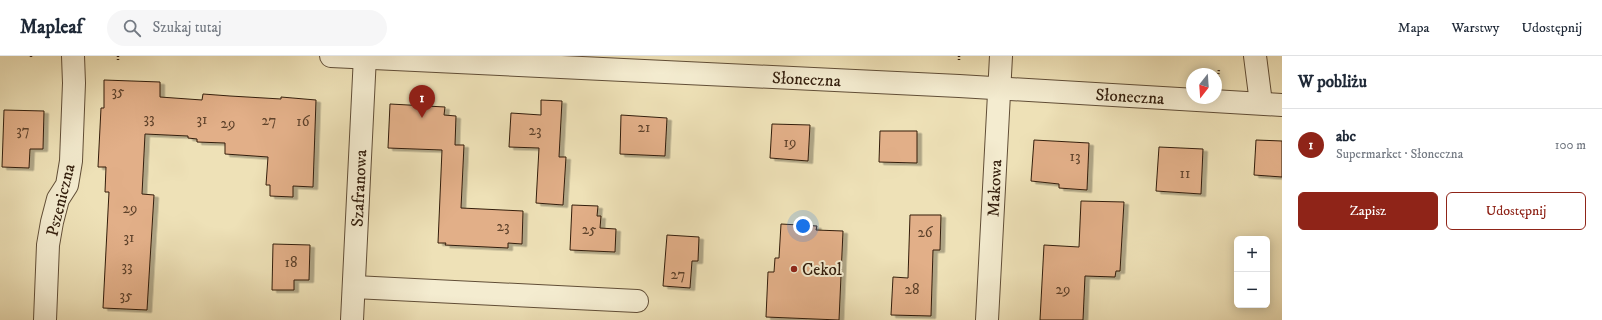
<!DOCTYPE html>
<html lang="pl">
<head>
<meta charset="utf-8">
<style>
  body { margin:0; font-family:"IM FELL DW Pica",serif; background:#f6f6f7; color:#1f2937 }
  .controls { position:absolute; right:12px; bottom:12px; display:grid; overflow:hidden; border-radius:6px; box-shadow:0 2px 10px #0003 }
  .controls button { width:36px; height:36px; display:grid; place-items:center; padding:0; border:0; border-bottom:1px solid #e0e1e3; background:#fff; color:#1f2937; font:20px sans-serif }
  .compass { position:absolute; left:1186px; top:12px; width:36px; height:36px; border-radius:50%; background:#fff; box-shadow:0 2px 10px #0003; rotate:197deg }
  .you { position:absolute; left:803px; top:170px; width:14px; height:14px; margin:-10px; border:3px solid #fff; border-radius:50%; background:#1a73e8; box-shadow:0 0 0 6px #1a73e833 }
  .badge { display:grid; place-items:center; width:26px; height:26px; border-radius:50%; background:#8f2418; color:#fff; font-size:13px; font-weight:700 }
  .pin { position:absolute; translate:-50% -33px; filter:drop-shadow(0 1px 2px #0008) }
  .pin::after { content:''; position:absolute; top:21px; width:14px; height:12px; background:inherit; clip-path:polygon(0 0,100% 0,50% 100%) }
  .list { margin:0; padding:0; list-style:none }
  h2 { display:flex; justify-content:space-between; align-items:center; height:52px; margin:0; padding:0 16px; font-size:17px }
  h2 small { font-size:13px; font-weight:400; color:#747a83 }
  .list li { display:grid; grid-template-columns:26px 1fr auto; gap:12px; align-items:center; box-sizing:border-box; height:72px; padding:0 16px; border-top:1px solid #e0e1e3 }
  .list b { display:block; font-size:15px; white-space:nowrap }
  .list p { margin:0; font-size:13px; white-space:nowrap; color:#747a83 }
  .list em { font-size:13px; font-style:normal; color:#747a83 }
  .actions { display:flex; gap:8px; padding:12px 16px }
  .actions a { flex:1; padding:9px 0; border:1px solid #8f2418; border-radius:6px; text-align:center; font-size:14px; color:#8f2418 }
  .actions .main { background:#8f2418; color:#fff }
  .icon { flex:none; width:22px; height:22px; fill:none; stroke:currentColor; stroke-width:2; stroke-linecap:round; stroke-linejoin:round }
  .map { position:relative; flex:none; width:1282px; height:264px; overflow:hidden }
  header { display:flex; align-items:center; gap:24px; box-sizing:border-box; height:56px; padding:0 20px; background:#fff; border-bottom:1px solid #e0e1e3 }
  header strong { font-size:19px }
  nav { display:flex; gap:22px; margin-inline-start:auto; font-size:14px }
  .search { width:280px; height:36px; background:#f6f6f7; display:flex; align-items:center; gap:10px; box-sizing:border-box; padding:0 14px; border-radius:22px; color:#747a83; font-size:15px }
  main { display:flex }
  aside { flex:1; background:#fff }
  .map>svg:first-child { display:block }
</style>
</head>
<body>
<header>
<strong>Mapleaf</strong>
<div class="search"><svg class="icon" aria-label="search" viewBox="0 0 24 24"><circle cx="10" cy="10" r="6"/><path d="M15 15l6 6"/></svg>Szukaj tutaj</div>
<nav><a>Mapa</a><a>Warstwy</a><a>Udostępnij</a></nav>
</header>
<main>
<div class="map">
<svg width="1282" height="264" viewBox="0 0 1282 264">
  <defs>
    <filter id="shadow"><feDropShadow dx="4.5" dy="2.5" stdDeviation="0" flood-color="#0004"/></filter>
  </defs>
  <rect width="100%" height="100%" fill="#eee1b7"/>
  <filter id="stains"><feTurbulence type="fractalNoise" baseFrequency=".005" numOctaves="4"/><feColorMatrix values="0 0 0 0 .2 0 0 0 0 .09 0 0 0 0 .02 0 0 0 .5 -.17"/></filter>
  <radialGradient id="worn" r=".72"><stop offset=".6" stop-color="#630" stop-opacity="0"/><stop offset="1" stop-color="#630" stop-opacity=".3"/></radialGradient>
  <path fill="#e2af88" stroke="#321d0c" filter="url(#shadow)" d="M104 24 160 26V41L202 44 203 38 230 40 281 43V41L316 44 313 131 293 130V141L270 140V129H266L268 101 225 98V87L197 86V83L188 82V80L145 78 142 138 154 139 147 254 103 252 109 136H105L106 111H98L101 52H104Z
    M541 44 562 45 559 101H566L563 149 536 147 539 92 509 91 511 57 541 59Z
    M390 48 445 51 444 59 456 60 455 89H464L461 152 523 155 522 188 508 187V192L445 189 446 187H438L442 94 388 92Z
    M4 54 44 55 43 93H30L29 112 2 111Z
    M621 59 667 62 665 100 620 98Z
    M772 68 810 69 808 105 770 102Z
    M880 75H917V107L879 106Z
    M1034 84 1089 87 1087 134 1059 132V128L1031 125Z
    M1256 84 1282 85V121L1254 119Z
    M1159 91 1203 93 1201 138 1156 135Z
    M1081 145 1124 146 1120 215H1116L1115 221 1085 220 1083 264H1040L1044 189 1079 191Z
    M572 149 598 150 597 160H601L600 172 616 173 615 196 570 194Z
    M910 159H941L940 194H933L931 260 891 259 893 221 908 222Z
    M781 168 817 170 816 174 843 175 839 264 766 261 768 216H774L775 202H779Z
    M667 179 699 181 698 205H692L690 232 663 230Z
    M273 188 310 189 309 224H294V234H272Z"/>
  <g fill="none" stroke-linecap="round" stroke-linejoin="round">
    <defs>
      <g id="minor">
        <path id="s1" d="M331 0 959 30 1282 49"/>
        <path d="M1255 0 1261 47"/>
        <path d="M354 231 637 245"/>
        <path d="M45 264 48 189 52 166 58 143 67 129 71 105 74 27 73 0"/>
        <path id="s2" d="M352 264 365 0"/>
        <path id="s3" d="M987 264 1001 0"/>
      </g>
    </defs>
    <use href="#minor" stroke="#614e37" stroke-width="24"/>
    <path stroke="#321d0c" stroke-width="2.5" stroke-dasharray="1 2" stroke-linecap="butt" d="M959 0V6
      M31 1V0
      M118 4V0
      M1218 21 1219 13"/>
    <use href="#minor" stroke="#f4ecd0" stroke-width="22"/>
  </g>
  <circle fill="#8f2418" stroke="#f4ecd0" stroke-width="1.5" cx="794" cy="213" r="4"/>
  <g text-anchor="middle" stroke-width="4" stroke-linejoin="round" paint-order="stroke">
    <g font-size="15" fill="#5e422b">
      <text x="118" y="40">35</text>
      <text x="149" y="67">33</text>
      <text x="202" y="68">31</text>
      <text x="269" y="69">27</text>
      <text x="303" y="70">16</text>
      <text x="228" y="72">29</text>
      <text x="644" y="76">21</text>
      <text x="23" y="79">37</text>
      <text x="535" y="79">23</text>
      <text x="790" y="91">19</text>
      <text x="1075" y="105">13</text>
      <text x="1185" y="122">11</text>
      <text x="130" y="157">29</text>
      <text x="503" y="175">23</text>
      <text x="589" y="178">25</text>
      <text x="925" y="181">26</text>
      <text x="129" y="186">31</text>
      <text x="291" y="211">18</text>
      <text x="127" y="215">33</text>
      <text x="678" y="223">27</text>
      <text x="912" y="238">28</text>
      <text x="1063" y="238">29</text>
      <text x="126" y="244">35</text>
    </g>
    <g font-size="17" fill="#321d0c" stroke="#f4ecd0">
      <text dy="6" stroke="none"><textPath href="#s1" startOffset="476">Słoneczna</textPath></text>
      <text dy="6" stroke="none"><textPath href="#s1" startOffset="800">Słoneczna</textPath></text>
      <text dy="6" stroke="none"><textPath href="#s2" startOffset="132">Szafranowa</textPath></text>
      <text dy="6" stroke="none"><textPath href="#s3" startOffset="132">Makowa</textPath></text>
      <text transform="translate(60 144) rotate(-76)" y="6">Pszeniczna</text>
    </g>
    <g font-size="17" fill="#321d0c" stroke="#f4ecd0" text-anchor="start">
      <text x="802" y="219">Cekol</text>
    </g>
  </g>
  <rect width="100%" height="100%" filter="url(#stains)"/>
  <rect width="100%" height="100%" fill="url(#worn)"/>
</svg>
<div class="controls">
<button>+</button>
<button>−</button>
</div>
<svg class="compass" viewBox="-18 -18 36 36"><path d="M0-13l5 13h-10z" fill="#e53935"/><path d="M0 13l5-13h-10z" fill="#747a83"/></svg>
<div class="you"></div>
<div class="pin badge" style="left:422px;top:62px">1</div>
</div>
<aside>
<h2>W pobliżu<small></small></h2>
<ul class="list">
<li><span class="badge">1</span><div><b>abc</b><p>Supermarket · Słoneczna</p></div><em>100 m</em></li>
</ul>
<div class="actions"><a class="main">Zapisz</a><a>Udostępnij</a></div>
</aside>
</main>
</body>
</html>
